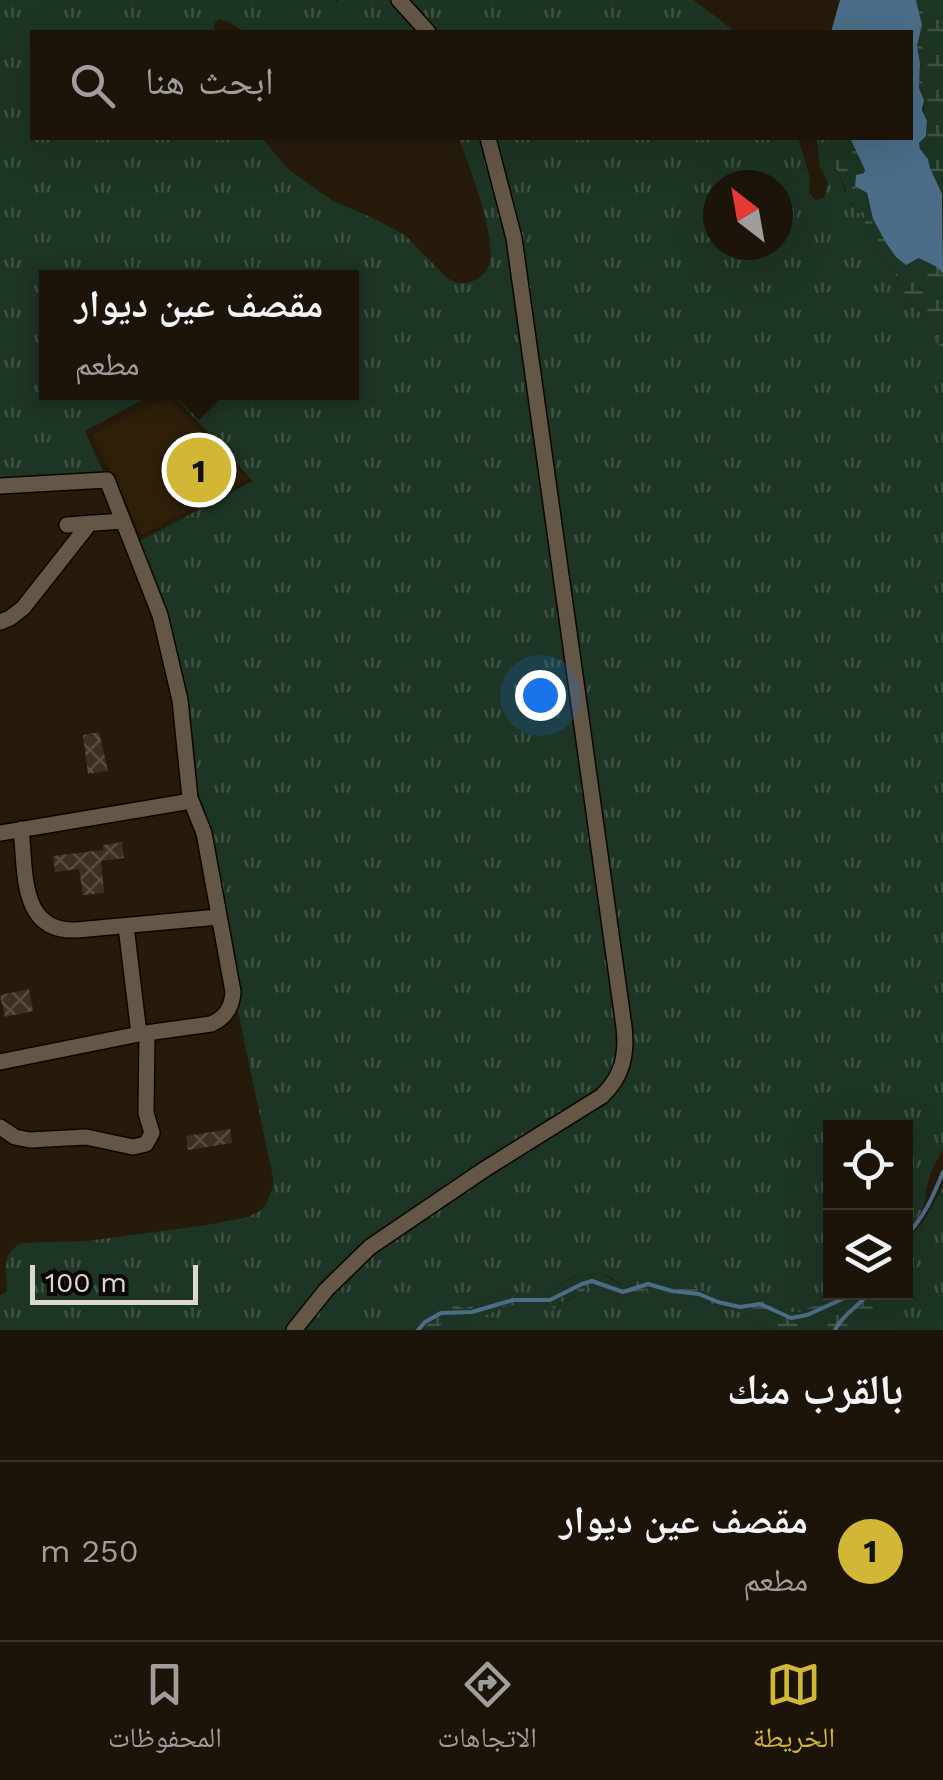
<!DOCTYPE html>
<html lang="ar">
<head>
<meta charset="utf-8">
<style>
  body { margin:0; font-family:"Work Sans","Noto Naskh Arabic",sans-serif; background:#251d12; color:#f1f3f6; direction:rtl }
  .controls { position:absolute; right:30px; bottom:30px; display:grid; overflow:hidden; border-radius:0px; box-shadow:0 10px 40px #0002 }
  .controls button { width:90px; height:90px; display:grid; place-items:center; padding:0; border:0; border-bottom:2px solid #3a3329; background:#1c1408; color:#f1f3f6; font:50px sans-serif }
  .compass { position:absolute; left:703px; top:170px; width:90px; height:90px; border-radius:50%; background:#1c1408; box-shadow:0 10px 40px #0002; rotate:329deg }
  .scale { position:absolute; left:30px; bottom:25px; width:168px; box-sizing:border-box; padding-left:10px; border:5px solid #ded7cd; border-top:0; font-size:28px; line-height:35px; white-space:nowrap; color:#ded7cd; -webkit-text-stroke:8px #0b0603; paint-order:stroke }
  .you { position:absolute; left:540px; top:695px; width:35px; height:35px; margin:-25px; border:8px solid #fff; border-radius:50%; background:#1a73e8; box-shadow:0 0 0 15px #1a73e833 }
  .badge { display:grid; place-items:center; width:65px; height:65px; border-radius:50%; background:#d2b736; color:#111; font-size:32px; font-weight:700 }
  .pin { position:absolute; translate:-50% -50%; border:5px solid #fff; box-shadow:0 2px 10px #0006 }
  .popup { position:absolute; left:39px; top:270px; width:320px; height:130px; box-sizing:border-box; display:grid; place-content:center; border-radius:0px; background:#1c1408; filter:drop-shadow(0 2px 8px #0005); font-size:32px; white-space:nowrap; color:#a09e9c }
  .popup b { font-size:38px; color:#f1f3f6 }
  .popup::after { content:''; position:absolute; left:50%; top:100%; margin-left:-20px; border:20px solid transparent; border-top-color:#1c1408 }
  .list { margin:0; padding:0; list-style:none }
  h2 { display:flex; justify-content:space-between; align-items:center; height:130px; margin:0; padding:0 40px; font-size:42px }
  h2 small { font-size:32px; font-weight:400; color:#a09e9c }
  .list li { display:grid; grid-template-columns:65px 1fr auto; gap:30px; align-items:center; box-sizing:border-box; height:180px; padding:0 40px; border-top:2px solid #3a3329 }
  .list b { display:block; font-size:38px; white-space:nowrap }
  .list p { margin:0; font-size:32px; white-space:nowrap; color:#a09e9c }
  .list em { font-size:32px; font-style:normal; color:#a09e9c }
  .icon { flex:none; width:55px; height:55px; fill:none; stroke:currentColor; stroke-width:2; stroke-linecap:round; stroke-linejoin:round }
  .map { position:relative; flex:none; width:943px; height:1330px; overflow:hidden; direction:ltr }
  .search { position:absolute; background:#1c1408; box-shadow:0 10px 40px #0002; left:30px; right:30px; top:30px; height:110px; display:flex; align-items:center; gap:25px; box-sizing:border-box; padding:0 35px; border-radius:0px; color:#a09e9c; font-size:38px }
  .sheet { height:310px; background:#1c1408 }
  nav { display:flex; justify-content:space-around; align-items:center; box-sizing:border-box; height:140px; border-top:2px solid #3a3329; background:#1c1408; font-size:28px; color:#a09e9c }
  nav a { display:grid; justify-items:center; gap:5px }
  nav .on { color:#d2b736 }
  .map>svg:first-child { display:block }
</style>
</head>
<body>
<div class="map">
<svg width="943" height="1330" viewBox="0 0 943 1330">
  <defs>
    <pattern id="grass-tufts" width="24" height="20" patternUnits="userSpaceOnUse" patternTransform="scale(2.5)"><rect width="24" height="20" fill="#1d3524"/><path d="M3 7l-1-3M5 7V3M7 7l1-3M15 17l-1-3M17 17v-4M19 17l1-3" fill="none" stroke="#3d5243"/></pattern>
    <pattern id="wetland-marsh" width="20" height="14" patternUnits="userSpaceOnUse" patternTransform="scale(2.5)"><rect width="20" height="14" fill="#1d3524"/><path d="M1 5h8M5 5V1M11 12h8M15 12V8" fill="none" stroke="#3d5243"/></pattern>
    <pattern id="building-cross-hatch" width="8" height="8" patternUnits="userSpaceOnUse" patternTransform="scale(2.5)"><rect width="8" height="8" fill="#3c3020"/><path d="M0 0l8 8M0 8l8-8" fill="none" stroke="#584d3f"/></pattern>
  </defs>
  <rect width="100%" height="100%" fill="#261b0b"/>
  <path fill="#2e1f09" d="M168 398 247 479 142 535 92 435Z"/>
  <path fill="url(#grass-tufts)" fill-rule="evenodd" d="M0 0H334L338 2V0H693L736 32H244L231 23 220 19 215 22 213 32H32V138H262L288 169 332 200 379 221 406 236 445 276C454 284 464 286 475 280 482 277 488 270 490 262 496 239 469 161 458 138H798L810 178 809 193 815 200 824 198 828 183 820 167 817 138H829L825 148 826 155 837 170 850 203 864 219 868 235 878 252 896 275 903 291 931 326 943 353V1150C939 1157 934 1164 931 1172 922 1199 930 1208 906 1231V1128H830V1292L844 1293 798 1313 787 1311 764 1301 745 1303 721 1299 695 1288H678L653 1279H642L626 1287 610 1277 599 1273 591 1274 572 1277 546 1295H520L509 1292 484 1299 465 1309C434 1300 430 1312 409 1330H0V1296L7 1291C7 1269 0 1252 23 1243L87 1241 207 1225 248 1217 260 1211 266 1204 273 1187V1177L218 917 180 700 132 545 253 481 171 393 352 392V278H46V392L155 393 85 431 107 480 0 486ZM718 185H778V245H718Z
    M943 1187V1330H856L868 1320 885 1293 906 1292V1242L923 1222Z
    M595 1287 617 1296 622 1297 645 1290 665 1298H685L722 1306 750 1316 755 1325 770 1330H430L433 1326H440L446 1321 471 1322 501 1308 515 1305 556 1308C565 1298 579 1299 586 1288Z"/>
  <path fill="url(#wetland-marsh)" d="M916 0H943V201L942 194 930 168 928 159 920 149 919 143 926 136 927 121 924 116V100L919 88 920 63 917 47 922 25Z
    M829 138H850L865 170 864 173 856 175 855 186 866 193 873 219 886 243 896 257 912 263 920 258 937 266 943 274V353L931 326 903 291 896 275 878 252 868 235 864 219 846 197V189L837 170 826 155 825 148Z
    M599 1273 626 1287 642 1279H653L678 1288 699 1289 721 1299 745 1303 764 1301 787 1311 797 1313 844 1293H885L868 1320 856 1330H770L755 1325 750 1316 722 1306 685 1298H665L645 1290 621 1297 595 1287 586 1288 583 1293 560 1303 552 1311 515 1305 501 1308 472 1322 446 1321 440 1326H433L430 1330H409C422 1320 420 1312 429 1303L453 1304 465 1309 484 1299 509 1292 520 1295H546L573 1277Z"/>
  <path fill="#4b6d87" d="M840 0H916L922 25 917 46 920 63 919 88 924 100 922 110 927 121 926 136 919 143 920 149 928 159 930 168 942 194 943 274 937 267 919 258 906 265 896 257 886 243 873 219 867 193 855 186 856 175 864 173 865 170 850 138H910V32H831Z"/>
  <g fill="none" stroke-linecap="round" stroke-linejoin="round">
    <path stroke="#4b6d87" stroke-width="4" d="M906 1236C924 1217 933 1197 943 1172
      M418 1330 425 1322 441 1313 472 1312 513 1300H550L582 1284 592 1281 623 1292 648 1284 672 1291 699 1294 718 1302 740 1307 760 1304 791 1318 807 1315 858 1292
      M835 1330C842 1315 859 1306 870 1292"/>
  </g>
  <path fill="url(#building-cross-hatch)" d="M201 433 237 473 223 486 205 496 202 493 193 496 190 492 184 498 171 483 177 477 174 474 177 465 175 462 188 445Z
    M99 732 108 771 88 774 83 735Z
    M122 842 124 858 101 861 104 893 83 895 79 869 55 872 53 856 103 850V845Z
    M29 989 33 1011 5 1017 0 995Z
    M230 1129 232 1143 188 1150 186 1136Z"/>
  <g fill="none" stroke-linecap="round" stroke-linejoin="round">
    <defs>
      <path id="minor" d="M399 0 428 32
        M0 486 107 480 160 615 180 700 190 798 204 833 233 992C232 1008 225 1018 211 1024L139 1034 0 1062
        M67 525 123 521
        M0 622 10 618 23 608 90 523
        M21 829C26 871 19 933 77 930L218 917
        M0 833 191 801
        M126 926 139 1034
        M0 1127 15 1137 30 1140 86 1137 133 1147 146 1144 152 1133 146 1113 147 1034
        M294 1330 326 1290 370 1247 485 1169 602 1096C623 1076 627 1054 624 1027L514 238 488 138"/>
    </defs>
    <use href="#minor" stroke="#0e0500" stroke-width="18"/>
    <use href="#minor" stroke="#645746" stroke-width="15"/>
  </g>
</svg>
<div class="controls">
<button><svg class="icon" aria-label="locate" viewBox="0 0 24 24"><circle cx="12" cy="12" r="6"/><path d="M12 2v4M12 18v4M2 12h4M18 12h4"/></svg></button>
<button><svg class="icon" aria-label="layers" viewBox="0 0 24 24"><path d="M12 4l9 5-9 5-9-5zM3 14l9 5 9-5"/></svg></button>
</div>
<svg class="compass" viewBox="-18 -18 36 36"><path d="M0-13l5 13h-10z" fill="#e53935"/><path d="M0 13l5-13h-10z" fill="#a09e9c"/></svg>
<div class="scale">100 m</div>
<div class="you"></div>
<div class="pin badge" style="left:199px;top:470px">1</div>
<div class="popup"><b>مقصف عين ديوار</b>مطعم</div>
<div class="search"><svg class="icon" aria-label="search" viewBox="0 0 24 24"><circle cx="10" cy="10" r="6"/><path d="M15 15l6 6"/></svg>ابحث هنا</div>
</div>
<section class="sheet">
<h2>بالقرب منك<small></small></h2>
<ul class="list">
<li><span class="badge">1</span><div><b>مقصف عين ديوار</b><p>مطعم</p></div><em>250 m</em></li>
</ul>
</section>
<nav>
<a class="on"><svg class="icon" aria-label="map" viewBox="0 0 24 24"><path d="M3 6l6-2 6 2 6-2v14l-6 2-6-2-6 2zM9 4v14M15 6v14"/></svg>الخريطة</a>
<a><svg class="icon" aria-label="directions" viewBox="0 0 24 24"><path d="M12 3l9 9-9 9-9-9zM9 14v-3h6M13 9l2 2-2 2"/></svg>الاتجاهات</a>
<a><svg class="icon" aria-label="saved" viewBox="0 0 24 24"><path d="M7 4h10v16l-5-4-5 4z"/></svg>المحفوظات</a>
</nav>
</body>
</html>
